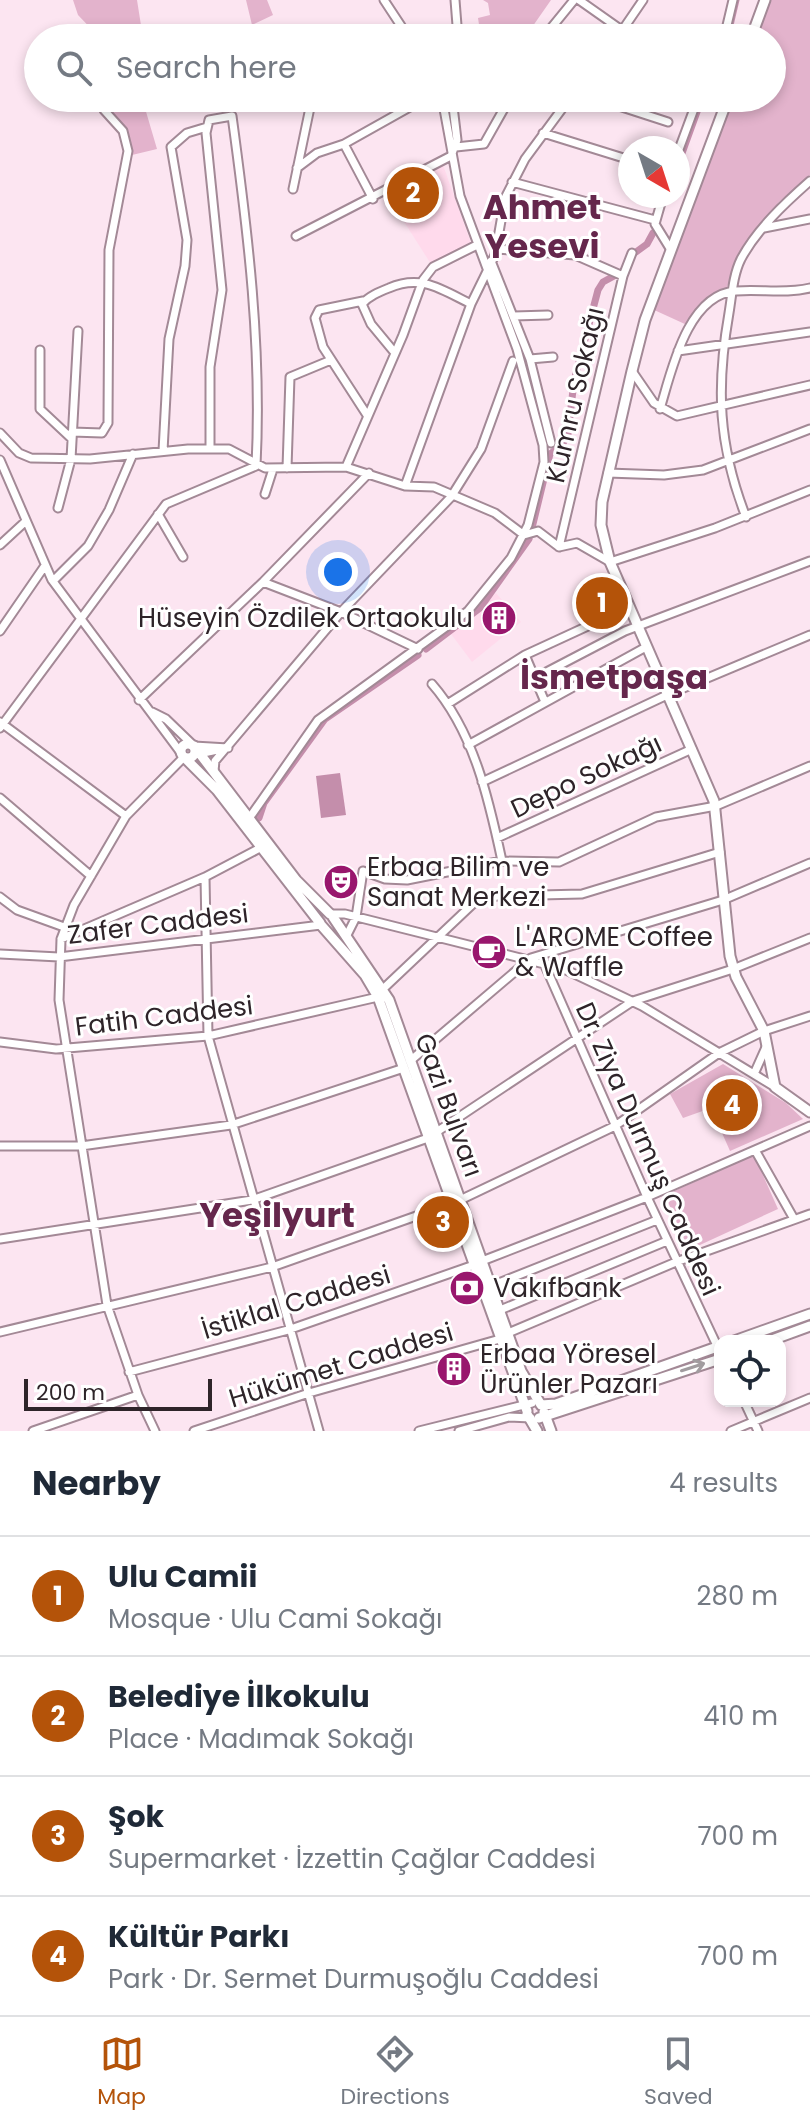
<!DOCTYPE html>
<html lang="en">
<head>
<meta charset="utf-8">
<style>
  body { margin:0; font-family:Poppins,sans-serif; background:#f6f6f7; color:#1f2937 }
  .controls { position:absolute; right:24px; bottom:24px; display:grid; overflow:hidden; border-radius:16px; box-shadow:0 4px 12px #0003 }
  .controls button { width:72px; height:72px; display:grid; place-items:center; padding:0; border:0; border-bottom:2px solid #e0e1e3; background:#fff; color:#1f2937; font:40px sans-serif }
  .compass { position:absolute; left:618px; top:136px; width:72px; height:72px; border-radius:50%; background:#fff; box-shadow:0 4px 12px #0003; rotate:141deg }
  .scale { position:absolute; left:24px; bottom:20px; width:188px; box-sizing:border-box; padding-left:8px; border:4px solid #2e2429; border-top:0; font-size:22px; line-height:28px; white-space:nowrap; color:#2e2429; -webkit-text-stroke:6px #fff; paint-order:stroke }
  .you { position:absolute; left:338px; top:572px; width:28px; height:28px; margin:-20px; border:6px solid #fff; border-radius:50%; background:#1a73e8; box-shadow:0 0 0 12px #1a73e833 }
  .badge { display:grid; place-items:center; width:52px; height:52px; border-radius:50%; background:#b45309; color:#fff; font-size:26px; font-weight:700 }
  .pin { position:absolute; translate:-50% -50%; border:4px solid #fff; box-shadow:0 2px 8px #0006 }
  .list { margin:0; padding:0; list-style:none }
  h2 { display:flex; justify-content:space-between; align-items:center; height:104px; margin:0; padding:0 32px; font-size:34px }
  h2 small { font-size:26px; font-weight:400; color:#747a83 }
  .list li { display:grid; grid-template-columns:52px 1fr auto; gap:24px; align-items:center; box-sizing:border-box; height:120px; padding:0 32px; border-top:2px solid #e0e1e3 }
  .list b { display:block; font-size:30px; white-space:nowrap }
  .list p { margin:0; font-size:26px; white-space:nowrap; color:#747a83 }
  .list em { font-size:26px; font-style:normal; color:#747a83 }
  .icon { flex:none; width:44px; height:44px; fill:none; stroke:currentColor; stroke-width:2; stroke-linecap:round; stroke-linejoin:round }
  .map { position:relative; flex:none; width:810px; height:1431px; overflow:hidden }
  .search { position:absolute; background:#fff; box-shadow:0 4px 12px #0003; left:24px; right:24px; top:24px; height:88px; display:flex; align-items:center; gap:20px; box-sizing:border-box; padding:0 28px; border-radius:44px; color:#747a83; font-size:30px }
  .sheet { height:584px; background:#fff }
  nav { display:flex; justify-content:space-around; align-items:center; box-sizing:border-box; height:112px; border-top:2px solid #e0e1e3; background:#fff; font-size:22px; color:#747a83 }
  nav a { display:grid; justify-items:center; gap:4px }
  nav .on { color:#b45309 }
  .map>svg:first-child { display:block }
</style>
</head>
<body>
<div class="map">
<svg width="810" height="1431" viewBox="0 0 810 1431">
  <rect width="100%" height="100%" fill="#fce5f1"/>
  <path fill="#ffdaec" d="M443 165 471 243 431 264 387 195Z
    M496 593 521 622 472 662 451 634Z"/>
  <path fill="#e3b3cc" d="M73 0H137L143 38H100L78 15Z
    M246 0H267L273 15 252 25Z
    M483 0H551L528 33 535 38H462L480 31 478 18 490 15 488 3Z
    M770 0H810V175L779 202 758 230 737 261 727 287 687 325 652 309 733 98H772V38H756Z
    M103 98H142L157 149 132 155C128 122 111 123 103 98Z
    M723 1064 786 1103 803 1119 730 1151 711 1108 683 1118 670 1094Z
    M754 1155 778 1209 689 1250 665 1195Z"/>
  <path fill="#c48eab" d="M340 773 346 815 321 818 316 776Z"/>
  <g fill="none" stroke-linecap="round" stroke-linejoin="round">
    <path stroke="#c48eab" stroke-width="7" d="M727 38 736 0
      M678 164 702 98
      M636 252 647 244 653 233
      M532 528 550 454 562 445 568 434 574 381 598 290 603 282 614 276
      M426 649 480 608 529 539
      M259 818 264 803 325 719 418 655"/>
    <defs>
      <path id="minor" d="M384 0 409 38
        M455 0 458 38
        M579 0 623 31
        M96 35 98 38
        M543 38 574 0
        M617 38 643 0
        M724 38 733 0
        M594 98 668 122
        M543 133 630 160
        M344 144 373 199
        M456 147 484 144 510 98
        M678 152 698 98
        M297 168 317 153 344 144 426 98
        M512 182 655 220
        M293 189 312 98
        M663 196 655 224 671 250
        M764 228 810 219
        M296 236 451 156 457 140 452 98
        M497 249 575 255 623 276
        M491 261 530 359 551 443
        M363 301 319 310 315 318 323 347 367 415
        M514 316 548 315
        M40 350V409L72 439
        M678 351 810 332
        M395 353 371 324 362 304C369 296 379 292 389 288 421 274 441 289 471 304
        M530 359 553 357
        M632 371 654 403 677 416 810 385
        M660 409C671 373 687 294 736 291 761 289 786 294 810 288
        M72 432 102 433 108 423 109 250 128 151 123 131 104 110 100 98
        M0 433 19 453 31 458 90 459 188 449H229L265 468 346 467 405 486 434 487 495 513 524 535 538 531 559 547 577 543 610 562 715 528 810 490
        M163 451 169 339 185 266 187 240 171 147 187 133 207 127
        M0 460 52 580 181 753
        M346 467 403 335 423 280 433 267 477 245
        M287 468 290 377 331 360
        M608 473 664 475 703 470 810 429
        M405 486 471 304 495 255 505 198 525 159 570 98
        M265 494 273 469
        M58 508 71 459 78 331
        M158 514 183 557
        M746 517C718 445 716 387 729 313 732 295 733 275 741 259 757 229 785 203 810 181
        M0 545 26 521
        M559 547 623 276 632 253
        M53 581 88 546 109 510 133 454
        M263 582 341 612 418 649
        M0 631 44 567
        M525 655 545 702
        M535 678 625 631 810 561
        M432 684C474 732 489 800 502 861
        M139 700 263 582 369 473
        M449 703 525 655 629 607
        M152 712 166 719 194 746 228 748
        M0 722 126 816
        M0 728 166 504 256 466C262 348 248 233 232 116L209 120 206 133 222 290 210 367V449
        M468 745 646 647
        M194 755 222 749
        M214 771 215 761 341 612 451 497 481 449 513 361
        M482 782 667 695 810 635
        M0 798 91 876
        M250 817 318 720 468 611 511 558 528 525 544 462 543 445 517 349 460 196 442 98
        M497 838 692 749
        M205 877 208 1036 319 1431
        M0 897 17 910 64 927
        M330 914H345L564 969 642 1006 775 1087
        M346 937 356 917 363 871 385 879 407 880 502 861 559 862 656 817 716 806 810 766
        M61 939 205 877 260 848
        M0 954 59 957 321 925
        M543 961 647 1197 720 1352
        M384 988 477 900 497 896 582 894 720 852
        M0 1042 56 1049 208 1036 378 997
        M410 1061 531 958 723 900 810 863
        M754 1074 767 1045
        M435 1133 633 1001 733 969 810 938
        M0 1146H81L231 1125 404 1068
        M755 1150 794 1219
        M460 1200 615 1126 719 1053 764 1031 810 1016
        M0 1239 252 1200 428 1138
        M482 1261 647 1197 810 1126
        M491 1286 657 1220
        M500 1310 667 1241
        M0 1332 272 1267 453 1203
        M508 1333 676 1262 810 1214
        M129 1372 288 1330 474 1265
        M744 1401 758 1431
        M33 1431 138 1395
        M155 1431 138 1395 107 1305 59 1000 61 939 74 905 126 816 184 757
        M194 1431 309 1393 500 1339
        M419 1431 532 1403
        M459 1431 509 1417 531 1418
        M731 1431 810 1398"/>
      <path id="major" d="M751 38 765 0
        M728 98 645 320 632 371 602 502 601 525 610 562 714 801 730 956 736 977 764 1031 775 1087 810 1112
        M181 751a7 7 0 1 1 14 0a7 7 0 1 1-14 0Z
        M194 746 296 880 330 914
        M184 757 217 790 320 923
        M333 917 389 1000 521 1371 541 1405 556 1404 720 1346
        M321 925 365 975 378 997 527 1411
        M734 1341 810 1314
        M769 1341 810 1326
        M544 1412 551 1431
        M527 1414 537 1431
        M539 1418 720 1359"/>
    </defs>
    <use href="#minor" stroke="#a38996" stroke-width="11"/>
    <use href="#major" stroke="#a38996" stroke-width="13"/>
    <use href="#minor" stroke="#fff" stroke-width="7"/>
    <use href="#major" stroke="#fff" stroke-width="9"/>
  </g>
  <defs><path id="oneway-shaft" d="M-6 0H5M1.5-3L5.5 0L1.5 3" fill="none" stroke-width="1.6" stroke-linecap="round" stroke-linejoin="round" transform="scale(2)"/></defs>
  <use stroke="#a19c9f" href="#oneway-shaft" transform="translate(693 1367) rotate(-18)"/>
  <defs>
    <symbol id="building-disc" viewBox="-11 -11 22 22"><circle r="9.5" fill="#98176d" stroke="#fff"/><path d="M-4-6H4V6H1V3H-1V6H-4ZM-2.5-4.3h1.7v1.8h-1.7ZM.8-4.3h1.7v1.8H.8ZM-2.5-1h1.7V.8h-1.7ZM.8-1h1.7V.8H.8Z" fill="#fff"/></symbol>
    <symbol id="theatre-disc" viewBox="-11 -11 22 22"><circle r="9.5" fill="#98176d" stroke="#fff"/><path d="M-5-5.5Q0-4 5-5.5V0Q5 5 0 6Q-5 5-5 0ZM-3.3-2.5H-1v1.5H-3.3ZM1-2.5H3.3v1.5H1ZM-2.8 1Q0 5.5 2.8 1Z" fill="#fff"/></symbol>
    <symbol id="cafe-disc" viewBox="-11 -11 22 22"><circle r="9.5" fill="#98176d" stroke="#fff"/><path d="M-5.5-4.5H6V0H3Q3 3.5 0 3.5H-2.5Q-5.5 3.5-5.5 0ZM3-3.2v2h1.7v-2ZM-6 4.5H4V6H-6Z" fill="#fff"/></symbol>
    <symbol id="bank-disc" viewBox="-11 -11 22 22"><circle r="9.5" fill="#98176d" stroke="#fff"/><path d="M-6-4H6V4H-6ZM0-2.3a2.3 2.3 0 1 0 0 4.6a2.3 2.3 0 1 0 0-4.6Z" fill="#fff"/></symbol>
  </defs>
  <g fill-rule="evenodd">
    <use href="#building-disc" x="479" y="598" width="40" height="40"/>
    <use href="#theatre-disc" x="321" y="862" width="40" height="40"/>
    <use href="#cafe-disc" x="469" y="932" width="40" height="40"/>
    <use href="#bank-disc" x="447" y="1268" width="40" height="40"/>
    <use href="#building-disc" x="434" y="1349" width="40" height="40"/>
  </g>
  <g text-anchor="middle" stroke-width="6" stroke-linejoin="round" paint-order="stroke">
    <g font-size="26" fill="#2e2429" stroke="#fff">
      <text transform="translate(575 395) rotate(-77)" y="9">Kumru Sokağı</text>
      <text transform="translate(586 776) rotate(-25)" y="9">Depo Sokağı</text>
      <text transform="translate(158 924) rotate(-7)" y="9">Zafer Caddesi</text>
      <text transform="translate(164 1016) rotate(-7)" y="9">Fatih Caddesi</text>
      <text transform="translate(449 1105) rotate(70)" y="9">Gazi Bulvarı</text>
      <text transform="translate(648 1149) rotate(66)" y="9">Dr. Ziya Durmuş Caddesi</text>
      <text transform="translate(296 1302) rotate(-17)" y="9">İstiklal Caddesi</text>
      <text transform="translate(341 1365) rotate(-17)" y="9">Hükümet Caddesi</text>
    </g>
    <g font-size="26" fill="#2e2429" stroke="#fff" text-anchor="start">
      <text x="473" y="627" text-anchor="end">Hüseyin Özdilek Ortaokulu</text>
      <text x="367" y="876">Erbaa Bilim ve<tspan x="367" dy="30">Sanat Merkezi</tspan></text>
      <text x="515" y="946">L'AROME Coffee<tspan x="515" dy="30">&amp; Waffle</tspan></text>
      <text x="493" y="1297">Vakıfbank</text>
      <text x="480" y="1363">Erbaa Yöresel<tspan x="480" dy="30">Ürünler Pazarı</tspan></text>
    </g>
    <g font-size="34" font-weight="bold" fill="#65274c" stroke="#fff">
      <text x="542" y="219">Ahmet<tspan x="542" dy="39">Yesevi</tspan></text>
      <text x="614" y="689">İsmetpaşa</text>
      <text x="277" y="1227">Yeşilyurt</text>
    </g>
  </g>
</svg>
<div class="controls">
<button><svg class="icon" aria-label="locate" viewBox="0 0 24 24"><circle cx="12" cy="12" r="6"/><path d="M12 2v4M12 18v4M2 12h4M18 12h4"/></svg></button>
</div>
<svg class="compass" viewBox="-18 -18 36 36"><path d="M0-13l5 13h-10z" fill="#e53935"/><path d="M0 13l5-13h-10z" fill="#747a83"/></svg>
<div class="scale">200 m</div>
<div class="you"></div>
<div class="pin badge" style="left:602px;top:603px">1</div>
<div class="pin badge" style="left:413px;top:193px">2</div>
<div class="pin badge" style="left:443px;top:1222px">3</div>
<div class="pin badge" style="left:732px;top:1105px">4</div>
<div class="search"><svg class="icon" aria-label="search" viewBox="0 0 24 24"><circle cx="10" cy="10" r="6"/><path d="M15 15l6 6"/></svg>Search here</div>
</div>
<section class="sheet">
<h2>Nearby<small>4 results</small></h2>
<ul class="list">
<li><span class="badge">1</span><div><b>Ulu Camii</b><p>Mosque · Ulu Cami Sokağı</p></div><em>280 m</em></li>
<li><span class="badge">2</span><div><b>Belediye İlkokulu</b><p>Place · Madımak Sokağı</p></div><em>410 m</em></li>
<li><span class="badge">3</span><div><b>Şok</b><p>Supermarket · İzzettin Çağlar Caddesi</p></div><em>700 m</em></li>
<li><span class="badge">4</span><div><b>Kültür Parkı</b><p>Park · Dr. Sermet Durmuşoğlu Caddesi</p></div><em>700 m</em></li>
</ul>
</section>
<nav>
<a class="on"><svg class="icon" aria-label="map" viewBox="0 0 24 24"><path d="M3 6l6-2 6 2 6-2v14l-6 2-6-2-6 2zM9 4v14M15 6v14"/></svg>Map</a>
<a><svg class="icon" aria-label="directions" viewBox="0 0 24 24"><path d="M12 3l9 9-9 9-9-9zM9 14v-3h6M13 9l2 2-2 2"/></svg>Directions</a>
<a><svg class="icon" aria-label="saved" viewBox="0 0 24 24"><path d="M7 4h10v16l-5-4-5 4z"/></svg>Saved</a>
</nav>
</body>
</html>
